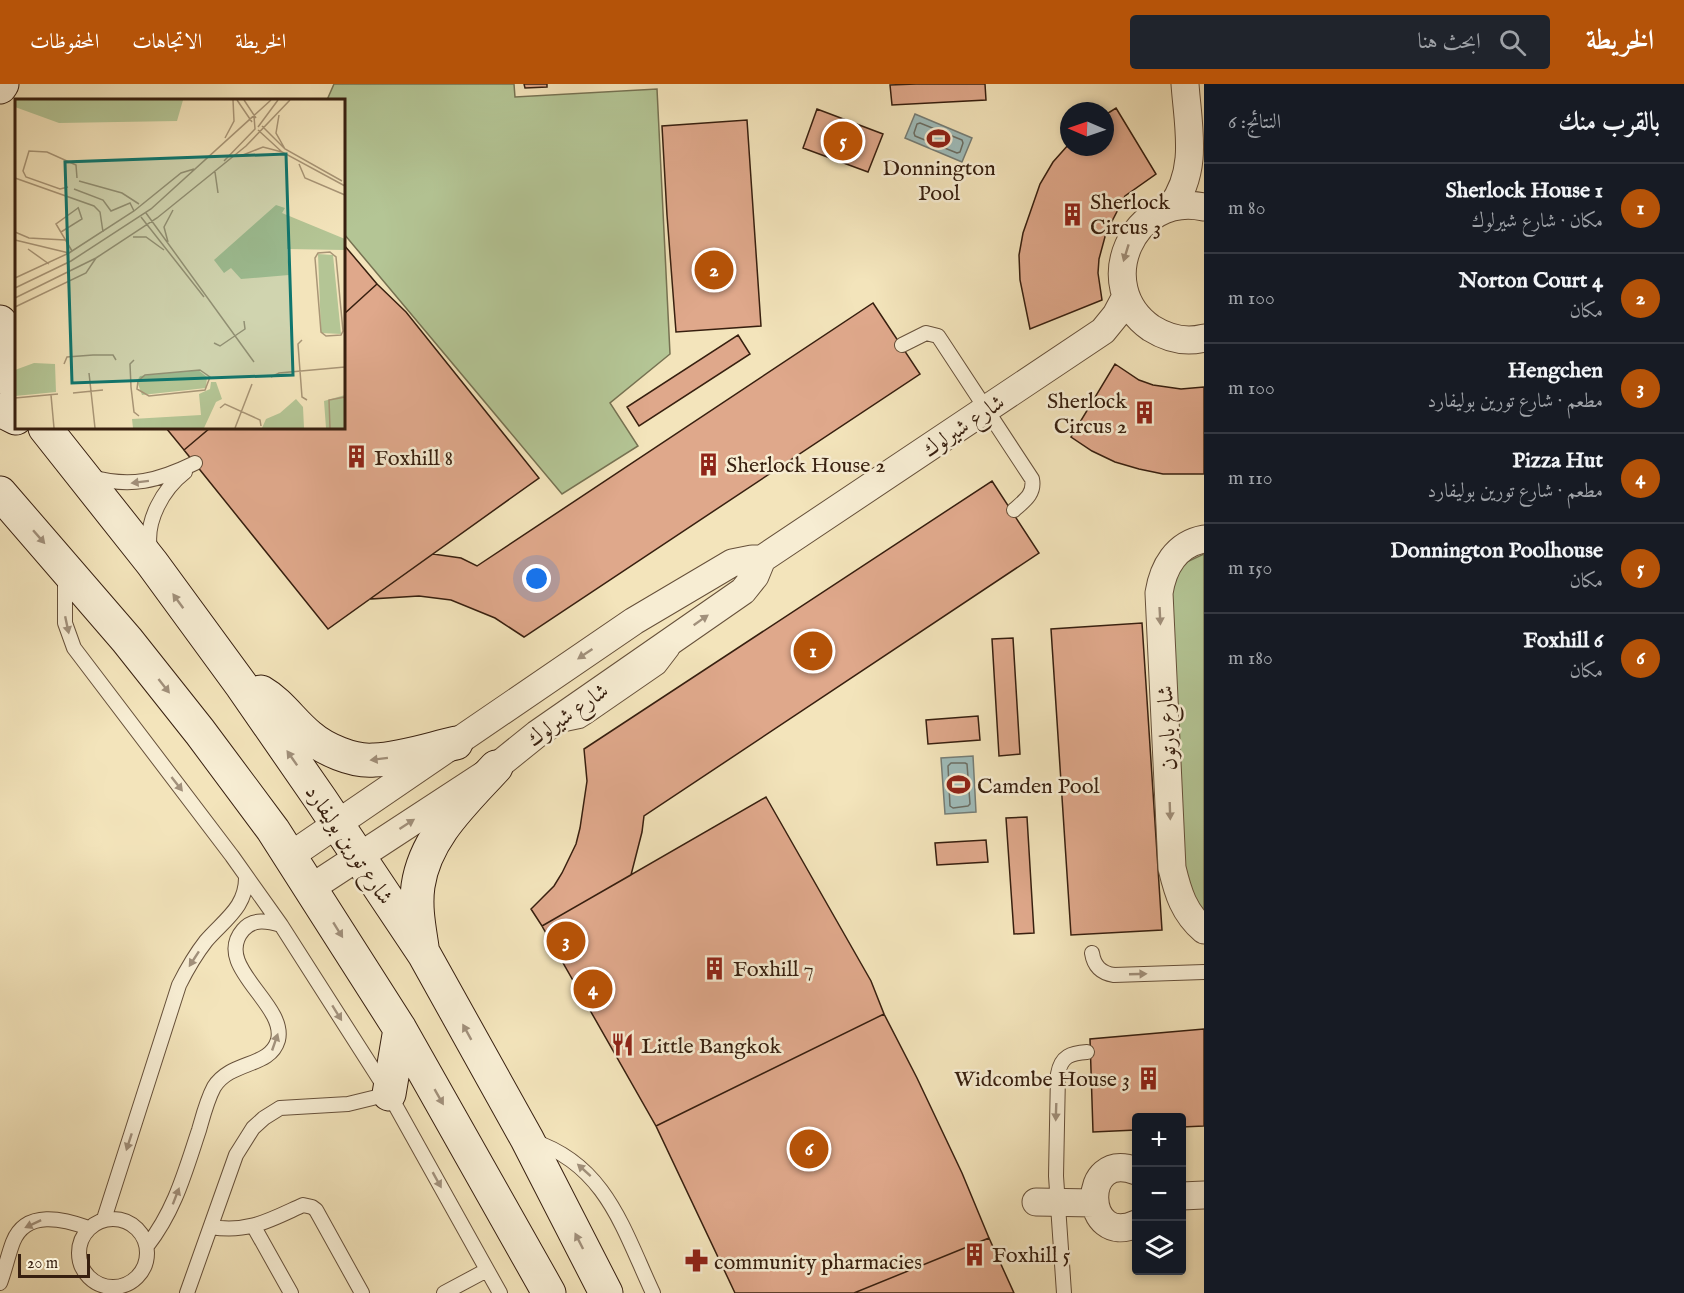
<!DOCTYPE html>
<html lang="ar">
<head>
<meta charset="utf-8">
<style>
  body { margin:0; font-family:"IM FELL English",Amiri,serif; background:#20242c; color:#f1f3f6; direction:rtl }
  .controls { position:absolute; right:18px; bottom:18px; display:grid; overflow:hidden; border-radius:6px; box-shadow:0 3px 9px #0003 }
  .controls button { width:54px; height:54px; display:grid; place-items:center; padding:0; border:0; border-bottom:2px solid #363941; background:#171b24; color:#f1f3f6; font:30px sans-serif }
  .compass { position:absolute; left:1060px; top:18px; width:54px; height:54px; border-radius:50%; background:#171b24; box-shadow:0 3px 9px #0003; rotate:272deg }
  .scale { position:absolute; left:18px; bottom:15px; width:72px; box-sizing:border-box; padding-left:6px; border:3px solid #371f0f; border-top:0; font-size:16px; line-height:21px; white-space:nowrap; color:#371f0f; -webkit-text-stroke:4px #f7edd3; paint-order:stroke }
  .you { position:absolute; left:537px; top:495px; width:21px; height:21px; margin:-15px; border:4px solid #fff; border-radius:50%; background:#1a73e8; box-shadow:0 0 0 9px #1a73e833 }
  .badge { display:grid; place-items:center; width:39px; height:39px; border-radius:50%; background:#b45309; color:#fff; font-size:20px; font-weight:700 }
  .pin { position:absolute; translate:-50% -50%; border:3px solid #fff; box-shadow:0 2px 6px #0006 }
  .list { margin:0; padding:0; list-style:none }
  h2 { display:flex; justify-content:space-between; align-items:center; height:78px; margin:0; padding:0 24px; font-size:26px }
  h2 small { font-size:20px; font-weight:400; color:#9ea1a6 }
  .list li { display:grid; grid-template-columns:39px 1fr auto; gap:18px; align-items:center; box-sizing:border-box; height:90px; padding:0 24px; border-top:2px solid #363941 }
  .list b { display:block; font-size:22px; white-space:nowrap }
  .list p { margin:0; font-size:20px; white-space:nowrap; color:#9ea1a6 }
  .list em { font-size:20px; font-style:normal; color:#9ea1a6 }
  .icon { flex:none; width:33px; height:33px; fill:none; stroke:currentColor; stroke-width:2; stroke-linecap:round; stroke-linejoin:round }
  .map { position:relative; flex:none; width:1204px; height:1209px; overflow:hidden; direction:ltr }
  header { display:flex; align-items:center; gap:36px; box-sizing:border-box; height:84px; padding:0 30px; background:#b45309; color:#fff }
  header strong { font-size:28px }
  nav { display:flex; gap:33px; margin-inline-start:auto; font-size:21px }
  .search { width:420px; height:54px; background:#20242c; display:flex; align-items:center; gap:15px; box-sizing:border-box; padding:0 21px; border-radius:6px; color:#9ea1a6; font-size:22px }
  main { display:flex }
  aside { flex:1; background:#171b24 }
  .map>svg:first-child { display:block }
</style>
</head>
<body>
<header>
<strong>الخريطة</strong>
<div class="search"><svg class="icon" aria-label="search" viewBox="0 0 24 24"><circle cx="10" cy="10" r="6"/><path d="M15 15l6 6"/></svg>ابحث هنا</div>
<nav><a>الخريطة</a><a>الاتجاهات</a><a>المحفوظات</a></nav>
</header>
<main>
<aside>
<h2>بالقرب منك<small>النتائج: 6</small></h2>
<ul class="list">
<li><span class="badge">1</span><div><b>Sherlock House 1</b><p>مكان · شارع شيرلوك</p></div><em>80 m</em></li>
<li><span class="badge">2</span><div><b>Norton Court 4</b><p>مكان</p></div><em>100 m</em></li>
<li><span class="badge">3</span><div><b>Hengchen</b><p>مطعم · شارع تورين بوليفارد</p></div><em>100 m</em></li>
<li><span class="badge">4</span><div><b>Pizza Hut</b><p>مطعم · شارع تورين بوليفارد</p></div><em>110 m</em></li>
<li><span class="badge">5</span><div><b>Donnington Poolhouse</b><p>مكان</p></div><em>150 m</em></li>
<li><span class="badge">6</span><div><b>Foxhill 6</b><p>مكان</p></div><em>180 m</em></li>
</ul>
</aside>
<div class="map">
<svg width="1204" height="1209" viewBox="0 0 1204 1209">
  <rect width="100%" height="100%" fill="#f3e4bb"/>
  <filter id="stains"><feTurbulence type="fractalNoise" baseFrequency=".00333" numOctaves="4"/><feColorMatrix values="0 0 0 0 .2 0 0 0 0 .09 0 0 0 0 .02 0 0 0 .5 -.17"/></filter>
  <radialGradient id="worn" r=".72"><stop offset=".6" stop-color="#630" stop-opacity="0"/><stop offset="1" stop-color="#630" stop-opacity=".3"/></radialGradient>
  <path fill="#b4c595" stroke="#767252" stroke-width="1.5" d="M334 0H514L515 13 657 5 670 270 610 319 638 362 562 410 344 150V16H327Z
    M1204 470V851L1184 838 1159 519 1176 483Z"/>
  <path fill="#9fbcba" stroke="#757d76" stroke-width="1.5" d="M915 30 972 54 962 78 905 54Z
    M973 672 976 728 945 730 941 674Z"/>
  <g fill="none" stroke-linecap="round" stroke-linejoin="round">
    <path stroke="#6b6e64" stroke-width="1.5" d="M920 39 962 56 963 59 960 68 957 69 915 52 914 49 917 40Z
      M951 679H965L967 680 970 720 968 722 953 724 950 722 948 682Z"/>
  </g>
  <path fill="#dfa88b" stroke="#371f0f" stroke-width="1.5" d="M524 0H547V3L525 4Z
    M916 0H985L986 16 892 21 890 1Z
    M1116 24 1156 90 1125 112 1106 149 1099 175 1098 189 1102 216 1030 245 1020 196 1019 171 1023 149 1040 100 1053 78 1069 60V63H1105V31Z
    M817 25 883 50 868 88 803 64Z
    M747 36 761 242 676 248 667 131 662 42Z
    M344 161 377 200 344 230Z
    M377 200 406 228 539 394 328 545 184 366 210 344H344V230Z
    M873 219 920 290 524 553 495 534 451 516 419 512 370 515 433 470 461 474 477 482Z
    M738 251 750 270 639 342 627 323Z
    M1115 280 1139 296 1153 301 1181 305 1204 303V390H1163L1139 385 1115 378 1092 367 1071 353Z
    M166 344H210L184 366Z
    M992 397 1039 469 644 732 642 748 631 791 542 842 531 825 554 802 562 789 576 760 580 744 587 697 584 665Z
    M1142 539 1162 846 1071 851 1051 545Z
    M1013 554 1020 670 999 672 992 555Z
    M978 632 980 656 928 660 926 636Z
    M766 713 871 897 884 930 656 1042 542 842Z
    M1027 733 1034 849 1014 850 1006 734Z
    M986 756 988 778 937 781 935 759Z
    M884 930 917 994 962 1089 989 1154 854 1209H735L656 1042Z
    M1204 945V1042L1182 1043V1034H1136V1046L1093 1048 1090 955Z
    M989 1154 1014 1209H854Z"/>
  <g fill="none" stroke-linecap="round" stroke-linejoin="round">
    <defs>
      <path id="lane" d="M902 261 926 249 938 252 942 258 1032 395C1035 410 1024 417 1014 426
        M91 393C131 404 158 397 195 379
        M150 465C145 437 163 405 185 388
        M65 491V539L74 564 232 772 281 841 389 1010 500 1209
        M561 641 580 637 588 632 659 583 672 566
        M1092 869C1094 882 1101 889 1114 891L1204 888
        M533 1057C606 1081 623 1145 653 1209
        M79 1169a34 34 0 1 1 68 0a34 34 0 1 1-68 0Z
        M104 1135 179 901C187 885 195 871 206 857 224 836 247 823 246 792
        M211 1143C249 1149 270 1136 303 1121L312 1123 316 1126 362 1209
        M254 1143 291 1209
        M147 1162C175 1126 185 1088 199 1046 203 1032 207 1016 214 1003 231 976 270 984 278 956 287 920 212 882 243 846 253 834 268 837 281 841
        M0 1199C5 1186 8 1171 13 1158 26 1125 64 1135 89 1144
        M187 1209 236 1071 253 1044 264 1034 280 1024 348 1020 389 1010
        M444 1209 487 1186
        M1064 1209 1056 1092 1058 990C1061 972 1071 969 1087 968"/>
      <path id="street" d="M1171 123C1199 86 1188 43 1185 0
        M1204 123C1133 107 1091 202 1151 244 1167 254 1185 259 1204 254
        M1204 455C1176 460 1163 484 1159 509L1172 784C1178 809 1184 829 1204 846
        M290 772 634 537 732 479 752 475H762L1103 247 1116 231 1126 212
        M311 804 496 683 537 650 743 507 755 492 762 475
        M1136 1087C1079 1065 1083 1164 1136 1140
        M1182 1112 1204 1111
        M1036 1118 1094 1119"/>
      <path id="secondary" d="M0 3 2 0
        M0 238 16 260
        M0 280 16 303
        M0 326 16 334
        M45 344 152 479 242 602 321 716 424 870 527 1055 606 1209
        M0 409 127 556 200 648 273 746 400 945 549 1209
        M261 608C280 619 292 638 309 652 324 665 353 678 374 676 401 675 430 665 456 659
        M422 863C419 843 415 823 418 802 425 753 464 718 496 683
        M389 1010 400 945"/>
    </defs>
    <use href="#lane" stroke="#66503a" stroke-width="16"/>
    <use href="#street" stroke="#66503a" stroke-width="29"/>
    <use href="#secondary" stroke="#371f0f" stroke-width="35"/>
    <use href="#lane" stroke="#f7edd3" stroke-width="14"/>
    <use href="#street" stroke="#f7edd3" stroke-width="27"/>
    <use href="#secondary" stroke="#f7edd3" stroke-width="33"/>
  </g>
  <defs><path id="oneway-solid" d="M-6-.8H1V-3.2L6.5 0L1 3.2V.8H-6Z" transform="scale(1.5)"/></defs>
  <g fill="#a1907b">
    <use href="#oneway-solid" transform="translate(1126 169) rotate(107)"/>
    <use href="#oneway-solid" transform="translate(140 398) rotate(173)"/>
    <use href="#oneway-solid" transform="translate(39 453) rotate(49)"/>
    <use href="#oneway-solid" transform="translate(178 517) rotate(-126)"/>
    <use href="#oneway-solid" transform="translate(1160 532) rotate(87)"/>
    <use href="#oneway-solid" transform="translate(701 536) rotate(-35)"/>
    <use href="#oneway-solid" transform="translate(67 541) rotate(78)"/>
    <use href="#oneway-solid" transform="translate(585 570) rotate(146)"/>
    <use href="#oneway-solid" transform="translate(164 602) rotate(52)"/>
    <use href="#oneway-solid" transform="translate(292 674) rotate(-125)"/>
    <use href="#oneway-solid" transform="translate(379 675) rotate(173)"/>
    <use href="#oneway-solid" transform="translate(177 700) rotate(52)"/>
    <use href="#oneway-solid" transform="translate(1170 727) rotate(88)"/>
    <use href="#oneway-solid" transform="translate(407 740) rotate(-33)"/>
    <use href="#oneway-solid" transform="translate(338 846) rotate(58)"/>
    <use href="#oneway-solid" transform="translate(194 875) rotate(123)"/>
    <use href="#oneway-solid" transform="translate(1138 890) rotate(-2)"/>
    <use href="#oneway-solid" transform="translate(337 929) rotate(58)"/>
    <use href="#oneway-solid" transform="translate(467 948) rotate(-119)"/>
    <use href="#oneway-solid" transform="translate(275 958) rotate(-71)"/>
    <use href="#oneway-solid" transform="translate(439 1013) rotate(60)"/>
    <use href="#oneway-solid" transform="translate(1056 1028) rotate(92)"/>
    <use href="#oneway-solid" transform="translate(129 1058) rotate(108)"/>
    <use href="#oneway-solid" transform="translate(584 1086) rotate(-138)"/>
    <use href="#oneway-solid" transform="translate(437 1096) rotate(61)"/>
    <use href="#oneway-solid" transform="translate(176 1112) rotate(-69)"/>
    <use href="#oneway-solid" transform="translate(33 1140) rotate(155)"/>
    <use href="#oneway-solid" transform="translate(579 1157) rotate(-117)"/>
  </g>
  <defs>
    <symbol id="stadium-bare" viewBox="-9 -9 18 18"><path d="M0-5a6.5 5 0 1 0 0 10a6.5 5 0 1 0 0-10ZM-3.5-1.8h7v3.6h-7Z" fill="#8f2418" stroke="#f7edd3" stroke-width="2.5" paint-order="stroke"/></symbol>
    <symbol id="building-bare" viewBox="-9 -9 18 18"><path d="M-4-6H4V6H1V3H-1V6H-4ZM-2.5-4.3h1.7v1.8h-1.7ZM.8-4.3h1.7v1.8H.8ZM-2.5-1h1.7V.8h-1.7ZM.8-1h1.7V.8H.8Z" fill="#8f2418" stroke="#f7edd3" stroke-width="2.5" paint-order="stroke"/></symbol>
    <symbol id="restaurant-bare" viewBox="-9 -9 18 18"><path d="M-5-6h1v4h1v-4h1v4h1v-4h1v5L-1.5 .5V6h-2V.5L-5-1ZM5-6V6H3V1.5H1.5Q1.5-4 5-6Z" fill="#8f2418" stroke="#f7edd3" stroke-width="2.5" paint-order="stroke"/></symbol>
    <symbol id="pharmacy-bare" viewBox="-9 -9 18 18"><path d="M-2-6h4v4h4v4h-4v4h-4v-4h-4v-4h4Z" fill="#8f2418" stroke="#f7edd3" stroke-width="2.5" paint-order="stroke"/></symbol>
  </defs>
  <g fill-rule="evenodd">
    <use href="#stadium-bare" x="922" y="38" width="33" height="33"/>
    <use href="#building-bare" x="1056" y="114" width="33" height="33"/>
    <use href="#building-bare" x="1128" y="312" width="33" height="33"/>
    <use href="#building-bare" x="340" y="356" width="33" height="33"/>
    <use href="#building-bare" x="692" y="364" width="33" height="33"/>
    <use href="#stadium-bare" x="942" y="684" width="33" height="33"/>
    <use href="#building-bare" x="698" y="868" width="33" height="33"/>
    <use href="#restaurant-bare" x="606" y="944" width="33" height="33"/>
    <use href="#building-bare" x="1132" y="978" width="33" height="33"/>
    <use href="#building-bare" x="958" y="1154" width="33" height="33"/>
    <use href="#pharmacy-bare" x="680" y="1160" width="33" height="33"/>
  </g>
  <g text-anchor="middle" stroke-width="5" stroke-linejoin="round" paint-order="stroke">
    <g font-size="22" fill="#371f0f" stroke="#f7edd3" text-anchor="start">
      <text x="939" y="91" text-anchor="middle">Donnington<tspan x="939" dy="25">Pool</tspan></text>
      <text x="1090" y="125">Sherlock<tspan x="1090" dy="25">Circus 3</tspan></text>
      <text x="1127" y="324" text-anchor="end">Sherlock<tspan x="1127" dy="25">Circus 2</tspan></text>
      <text x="374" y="381">Foxhill 8</text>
      <text x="726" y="388">Sherlock House 2</text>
      <text x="977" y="709">Camden Pool</text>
      <text x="733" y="892">Foxhill 7</text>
      <text x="641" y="969">Little Bangkok</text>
      <text x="1130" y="1002" text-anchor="end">Widcombe House 3</text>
      <text x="992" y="1178">Foxhill 5</text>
      <text x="714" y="1185">community pharmacies</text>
    </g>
    <g font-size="22" fill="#371f0f" stroke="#f7edd3">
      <text transform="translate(963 341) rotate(-34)" y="8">شارع شيرلوك</text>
      <text transform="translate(567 630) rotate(-35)" y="8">شارع شيرلوك</text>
      <text transform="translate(1166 644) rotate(-93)" y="8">شارع بارتون</text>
      <text transform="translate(350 760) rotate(56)" y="8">شارع تورين بوليفارد</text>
    </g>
  </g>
  <g transform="translate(15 15)">
    <rect width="330" height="330" fill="#f3e4bb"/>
    <path d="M0 1H168L162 22 44 24 0 8ZM261 106 270 109 267 114 330 140V151L272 150 274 176 226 180 216 169 209 174 199 161ZM303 155 318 156 326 235 306 234ZM19 264 40 265 41 293 0 297V271ZM183 271 192 278 191 289 127 296 122 282 125 277ZM196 283H201L207 300 201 303 189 329H118L117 320 186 316 184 295 195 290ZM330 296V329H311L309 302ZM281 300 288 308 289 329H247L251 320 265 314Z" fill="#b4c595"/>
    <path fill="none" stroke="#a89576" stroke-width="1.5" d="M222 1 237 23M229 1 241 19M264 16 261 34 270 50M247 27 270 50 327 82M243 28 263 1M243 31 267 53 330 87M210 39 219 22 218 1M228 56 248 48 267 53M209 62 240 30 239 17M284 65 290 79 330 96M200 73 203 94M0 79 79 107 85 113 88 133M64 82 107 94 124 105M53 88 45 90 11 78 8 72 14 52 32 53 61 66 62 79M59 90 88 101 96 112 115 104 119 112M131 114 239 263M126 118 189 198M0 133 14 139 50 141M46 133 67 120 63 108M118 138H131L149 151M0 141 54 154M153 143 149 128 158 111M13 150 34 165M57 152 41 125 63 109M315 153 321 158 328 232 326 236 311 237 306 233 300 159 303 154ZM0 179 54 154 119 112 166 74 179 70M0 189 56 162 136 110 256 1M0 199 81 159 142 119 231 47 275 1M0 208 71 174 81 159M287 241 283 245 285 272 287 298 292 301M199 244 205 247 230 230 229 222M119 261 115 265 116 288 119 313 124 317M49 265 52 258 78 256H98L101 261M185 271 195 278 190 291 134 297 122 290 123 282 130 276ZM74 274 80 329M256 278 264 274 330 268M58 294 88 291M36 296 39 329M0 299 43 295M205 309 210 305 245 321 246 327M220 329 237 285M315 329 314 301 330 298"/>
    <path fill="#0f766e" fill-opacity="0.15" stroke="#0f766e" stroke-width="3" d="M271 55 278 276 57 284 50 63Z"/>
    <rect width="330" height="330" fill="none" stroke="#371f0f" stroke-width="3"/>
  </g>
  <rect width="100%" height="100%" filter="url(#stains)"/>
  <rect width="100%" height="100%" fill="url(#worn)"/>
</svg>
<div class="controls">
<button>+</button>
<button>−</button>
<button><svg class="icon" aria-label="layers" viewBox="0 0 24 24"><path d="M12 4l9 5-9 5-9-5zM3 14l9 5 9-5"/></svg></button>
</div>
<svg class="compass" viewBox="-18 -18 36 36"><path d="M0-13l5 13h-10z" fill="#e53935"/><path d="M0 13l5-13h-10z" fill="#9ea1a6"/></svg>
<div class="scale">20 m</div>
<div class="you"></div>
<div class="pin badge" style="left:813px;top:567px">1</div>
<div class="pin badge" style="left:714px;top:186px">2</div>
<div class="pin badge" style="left:566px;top:857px">3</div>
<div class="pin badge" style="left:593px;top:905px">4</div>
<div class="pin badge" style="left:843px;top:57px">5</div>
<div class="pin badge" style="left:809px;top:1065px">6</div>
</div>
</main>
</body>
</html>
